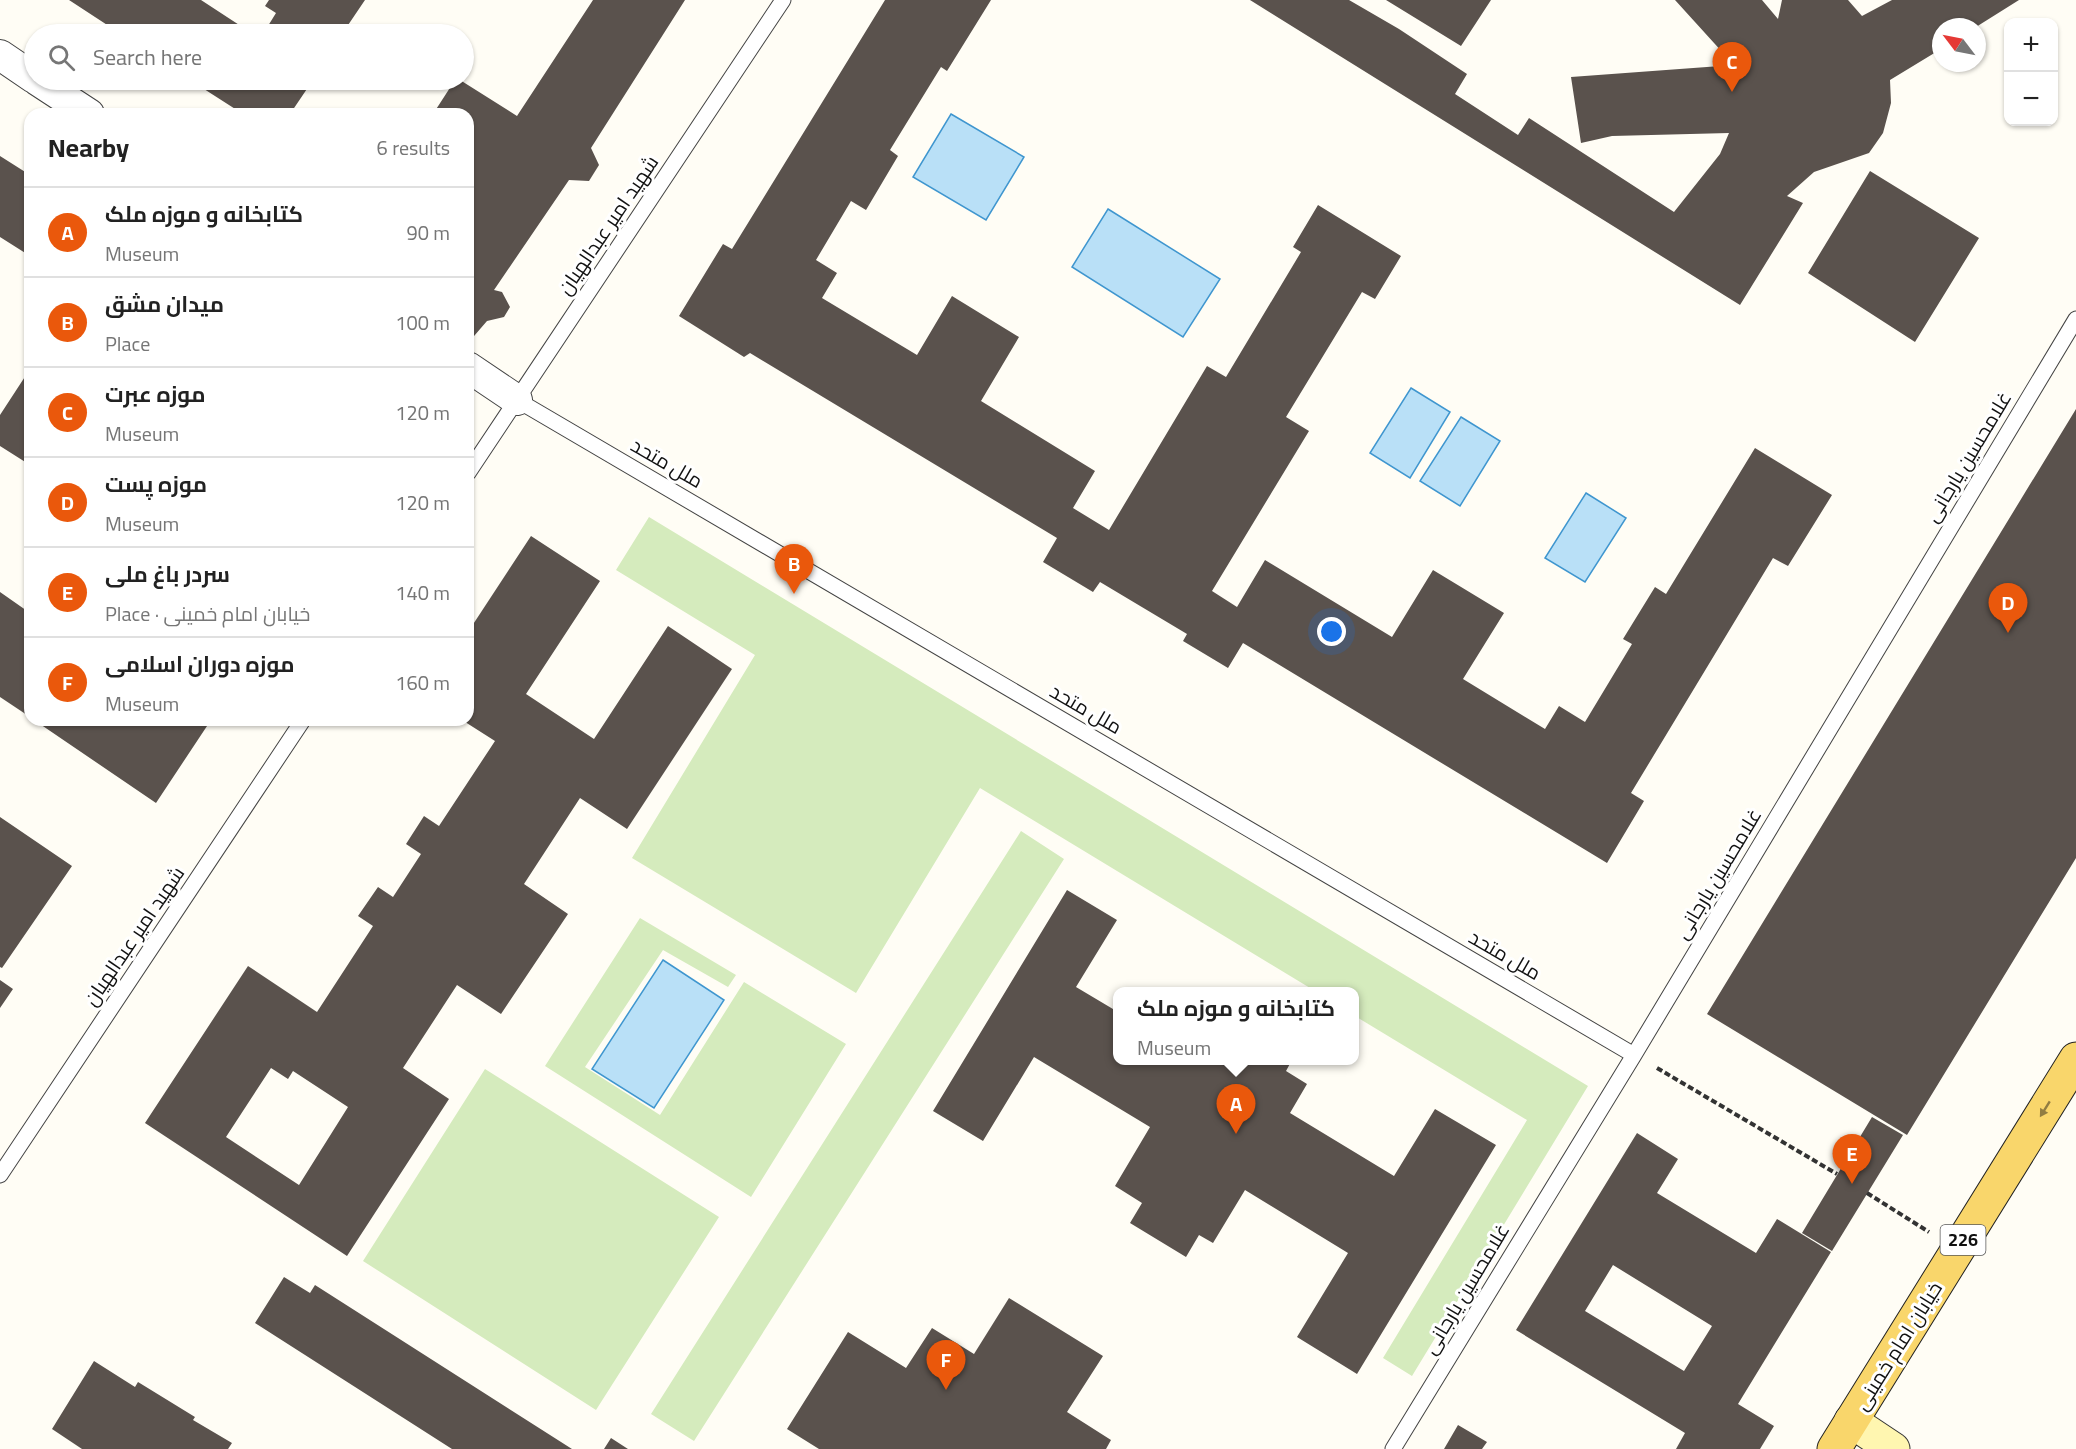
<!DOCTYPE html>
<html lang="en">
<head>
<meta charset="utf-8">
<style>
  body { margin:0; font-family:Georgia,Cairo,serif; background:#f2f2f2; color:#222 }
  .controls { position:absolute; right:18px; top:18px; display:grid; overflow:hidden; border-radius:12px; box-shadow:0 2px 4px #0004 }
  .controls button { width:54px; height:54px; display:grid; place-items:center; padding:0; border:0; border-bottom:2px solid #e0e0e0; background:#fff; color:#222; font:30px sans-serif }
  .compass { position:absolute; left:1932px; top:18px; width:54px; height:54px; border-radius:50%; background:#fff; box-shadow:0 2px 4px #0004; rotate:302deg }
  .you { position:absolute; left:1332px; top:632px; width:21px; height:21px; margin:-15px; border:4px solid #fff; border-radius:50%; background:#1a73e8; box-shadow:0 0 0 9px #1a73e833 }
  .badge { display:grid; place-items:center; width:39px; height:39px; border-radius:50%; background:#ea580c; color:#fff; font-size:20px; font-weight:700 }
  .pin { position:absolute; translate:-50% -50px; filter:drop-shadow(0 2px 3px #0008) }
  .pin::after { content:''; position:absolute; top:32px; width:21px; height:18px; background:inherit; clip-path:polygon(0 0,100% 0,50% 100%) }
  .popup { position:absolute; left:1113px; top:987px; width:246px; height:78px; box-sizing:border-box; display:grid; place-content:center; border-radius:12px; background:#fff; filter:drop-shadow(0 2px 4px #0005); font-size:20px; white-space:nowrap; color:#767676 }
  .popup b { font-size:22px; color:#222 }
  .popup::after { content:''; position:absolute; left:50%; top:100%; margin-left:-12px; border:12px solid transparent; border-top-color:#fff }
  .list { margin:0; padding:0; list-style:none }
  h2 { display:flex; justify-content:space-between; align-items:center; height:78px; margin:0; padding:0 24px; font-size:26px }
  h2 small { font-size:20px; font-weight:400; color:#767676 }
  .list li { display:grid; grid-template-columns:39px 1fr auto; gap:18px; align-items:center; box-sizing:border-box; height:90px; padding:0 24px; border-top:2px solid #e0e0e0 }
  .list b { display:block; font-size:22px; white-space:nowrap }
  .list p { margin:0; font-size:20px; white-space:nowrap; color:#767676 }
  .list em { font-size:20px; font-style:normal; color:#767676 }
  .icon { flex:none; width:33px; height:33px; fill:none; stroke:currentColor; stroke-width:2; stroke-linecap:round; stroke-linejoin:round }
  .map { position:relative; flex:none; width:2076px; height:1449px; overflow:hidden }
  .search { position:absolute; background:#fff; box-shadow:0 2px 4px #0004; left:24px; top:24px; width:450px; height:66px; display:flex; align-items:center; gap:15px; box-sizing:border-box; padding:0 21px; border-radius:33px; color:#767676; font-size:22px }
  .panel { position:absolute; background:#fff; box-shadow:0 2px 4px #0004; left:24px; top:108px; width:450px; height:618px; border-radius:18px }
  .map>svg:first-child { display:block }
</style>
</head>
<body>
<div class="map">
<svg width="2076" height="1449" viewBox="0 0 2076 1449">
  <rect width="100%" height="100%" fill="#fffdf5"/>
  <path fill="#d5ebbd" d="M649 517 1588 1086 1412 1376 1383 1358 1527 1120 1355 1016 1354 992 1315 991 980 788 856 993 632 858 755 655 616 570Z
    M1021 831 1064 859 694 1441 651 1414Z
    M640 918 736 975 728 987 663 950 585 1067 660 1115 744 982 846 1044 751 1197 545 1066Z
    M485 1069 719 1217 596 1410 363 1261Z"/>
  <path fill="#b9e0f7" stroke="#3f96cf" stroke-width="1.5" d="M951 114 1024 157 986 220 913 177Z
    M1108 209 1220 279 1183 337 1072 267Z
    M1411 388 1450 412 1410 478 1370 453Z
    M1461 417 1500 441 1460 506 1420 481Z
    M1586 493 1626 518 1585 582 1545 558Z
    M663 960 724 1000 654 1108 592 1069Z"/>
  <path fill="#5a524d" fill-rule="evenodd" d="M69 0H201L253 34H121Z
    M269 0H365L342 34H263L276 13 265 6Z
    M593 0H685L591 148 599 165 589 181 569 180 494 290 502 292 510 307 504 317 487 321 468 343V114H433L455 80H460L517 116Z
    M885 0H991L947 71 941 67 890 150 898 156 866 210 851 201 816 260 837 273 822 298 917 355 952 296 1019 337 981 401 1095 471 1073 508 1109 530 1207 366 1226 377 1301 252 1293 247 1318 205 1401 256 1375 299 1362 292 1286 417 1309 431 1212 591 1237 607 1265 560 1392 637 1433 570 1504 613 1463 679 1545 729 1559 706 1585 722 1632 644 1623 639 1655 587 1666 594 1755 448 1832 495 1788 566 1773 558 1631 793 1644 801 1607 863 1243 643 1228 668 1183 641 1187 634 1100 582 1093 592 1043 562 1057 538 750 353 744 357 679 316 723 244 732 249Z
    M1250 0H1349L1399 29 1467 74 1455 94 1518 135 1529 118 1674 212 1720 154 1729 133 1612 136 1581 143 1571 77 1734 65 1675 0H1762L1778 19 1782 0H1848L1862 16 1892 0H2019L1976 27H1941V49L1890 80 1891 103 1883 133 1869 153 1814 172 1787 196 1803 203 1740 305Z
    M1386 0H1491L1461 46Z
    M163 80H184L177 89Z
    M190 80H313L290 114H243Z
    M0 156 30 175V256L0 237Z
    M1870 171 1979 238 1915 342 1808 273Z
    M30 369V465L0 446V415Z
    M2076 409V858L1907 1135 1707 1014Z
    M531 536 600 581 526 694 594 739 668 626 732 669 627 829 580 798 524 884 568 914 501 1014 457 985 403 1068 449 1099 347 1256 145 1123 248 966 317 1012 373 926 358 916 378 887 393 897 421 854 406 844 424 816 439 826 495 741 462 720H468V632ZM271 1068 288 1079 293 1071 348 1107 299 1185 226 1137Z
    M0 592 30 613V717L0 697Z
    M34 720H211L156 803Z
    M0 817 72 866 2 968 0 967Z
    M1067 890 1117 920 1076 987 1118 1012V1060H1292L1286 1071 1307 1084 1290 1113 1394 1176 1435 1109 1496 1145 1357 1374 1297 1337 1348 1253 1245 1190 1213 1243 1199 1235 1186 1257 1130 1223 1142 1203 1115 1186 1150 1127 1034 1057 983 1141 933 1111Z
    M0 980 13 989 0 1008Z
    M1872 1117 1903 1135 1832 1251 1802 1233Z
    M1637 1133 1678 1159 1657 1193 1756 1253 1777 1219 1831 1252 1738 1404 1774 1426 1760 1449H1676L1685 1433 1516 1330ZM1613 1265 1712 1326 1684 1371 1585 1311Z
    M284 1277 310 1293 315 1285 572 1449H452L255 1323Z
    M1009 1298 1103 1356 1067 1412 1111 1440 1106 1449H819L787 1429 848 1332 906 1368 932 1328 974 1354Z
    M94 1361 135 1387 138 1382 195 1417 193 1420 232 1443 228 1449H82L52 1429Z
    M1458 1425 1487 1442 1482 1449H1444Z
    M611 1438 628 1449H604Z"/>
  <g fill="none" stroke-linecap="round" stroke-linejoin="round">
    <defs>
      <path id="lane" d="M517 400 1634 1055
        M468 473 783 0
        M0 1175 303 720
        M1393 1449 1634 1055 2076 319"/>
      <path id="street" d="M0 55 34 78
        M37 80 89 114
        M468 367 517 400"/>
      <path id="secondary" d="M1851 1421 1893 1449"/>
      <path id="primary" d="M1834 1449 2076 1059"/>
    </defs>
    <use href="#lane" stroke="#444" stroke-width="17"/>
    <use href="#street" stroke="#444" stroke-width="32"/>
    <use href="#secondary" stroke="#333" stroke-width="35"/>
    <use href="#primary" stroke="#222" stroke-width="35"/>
    <path stroke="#333" stroke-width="4" stroke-dasharray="6 3" stroke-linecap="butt" d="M1657 1068 1837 1174
      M1867 1193 1929 1232"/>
    <use href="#lane" stroke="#fff" stroke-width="15"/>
    <use href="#street" stroke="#fff" stroke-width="30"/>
    <use href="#secondary" stroke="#fff6b0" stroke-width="33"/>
    <use href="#primary" stroke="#f9d66b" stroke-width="33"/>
  </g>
  <defs><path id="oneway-solid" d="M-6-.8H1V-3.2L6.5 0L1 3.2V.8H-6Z" transform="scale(1.5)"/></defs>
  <use fill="#917d42" href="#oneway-solid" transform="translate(2045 1109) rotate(122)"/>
  <g text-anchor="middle" stroke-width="6" stroke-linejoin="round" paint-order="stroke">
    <rect fill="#fff" stroke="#585858" stroke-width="1.5" x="1940.5" y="1225" width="45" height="30" rx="4.5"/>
    <g font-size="18" font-weight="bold" fill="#111">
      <text x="1963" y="1246">226</text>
    </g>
    <g font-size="20" fill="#111" stroke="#fff">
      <text transform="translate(608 225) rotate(-56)" y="7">شهید امیر عبدالهیان</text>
      <text transform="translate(1968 457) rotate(-59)" y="7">غلامحسین یارجانی</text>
      <text transform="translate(667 463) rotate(30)" y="7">ملل متحد</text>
      <text transform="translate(1086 709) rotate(30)" y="7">ملل متحد</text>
      <text transform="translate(1718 874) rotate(-59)" y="7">غلامحسین یارجانی</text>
      <text transform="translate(134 936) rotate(-56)" y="7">شهید امیر عبدالهیان</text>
      <text transform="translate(1505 955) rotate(30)" y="7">ملل متحد</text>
      <text transform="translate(1466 1289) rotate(-59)" y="7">غلامحسین یارجانی</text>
      <text transform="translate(1898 1346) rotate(-58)" y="7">خیابان امام خمینی</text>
    </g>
  </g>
</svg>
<div class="controls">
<button>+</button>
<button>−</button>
</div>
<svg class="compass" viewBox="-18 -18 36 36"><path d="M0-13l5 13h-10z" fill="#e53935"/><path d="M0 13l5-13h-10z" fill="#767676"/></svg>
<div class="you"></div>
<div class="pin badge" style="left:1236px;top:1134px">A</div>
<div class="popup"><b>کتابخانه و موزه ملک</b>Museum</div>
<div class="pin badge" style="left:794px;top:594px">B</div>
<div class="pin badge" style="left:1732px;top:92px">C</div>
<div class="pin badge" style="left:2008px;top:633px">D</div>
<div class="pin badge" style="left:1852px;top:1184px">E</div>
<div class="pin badge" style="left:946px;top:1390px">F</div>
<div class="search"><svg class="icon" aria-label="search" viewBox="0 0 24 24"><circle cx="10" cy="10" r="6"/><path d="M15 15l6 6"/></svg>Search here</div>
<section class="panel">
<h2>Nearby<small>6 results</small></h2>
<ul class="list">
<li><span class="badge">A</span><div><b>کتابخانه و موزه ملک</b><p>Museum</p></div><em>90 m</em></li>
<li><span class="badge">B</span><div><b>میدان مشق</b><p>Place</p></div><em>100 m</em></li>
<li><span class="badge">C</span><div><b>موزه عبرت</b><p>Museum</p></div><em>120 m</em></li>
<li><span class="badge">D</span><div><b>موزه پست</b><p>Museum</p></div><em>120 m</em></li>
<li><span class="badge">E</span><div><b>سردر باغ ملی</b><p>Place · خیابان امام خمینی</p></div><em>140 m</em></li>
<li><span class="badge">F</span><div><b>موزه دوران اسلامی</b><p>Museum</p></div><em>160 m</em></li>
</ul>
</section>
</div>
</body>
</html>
